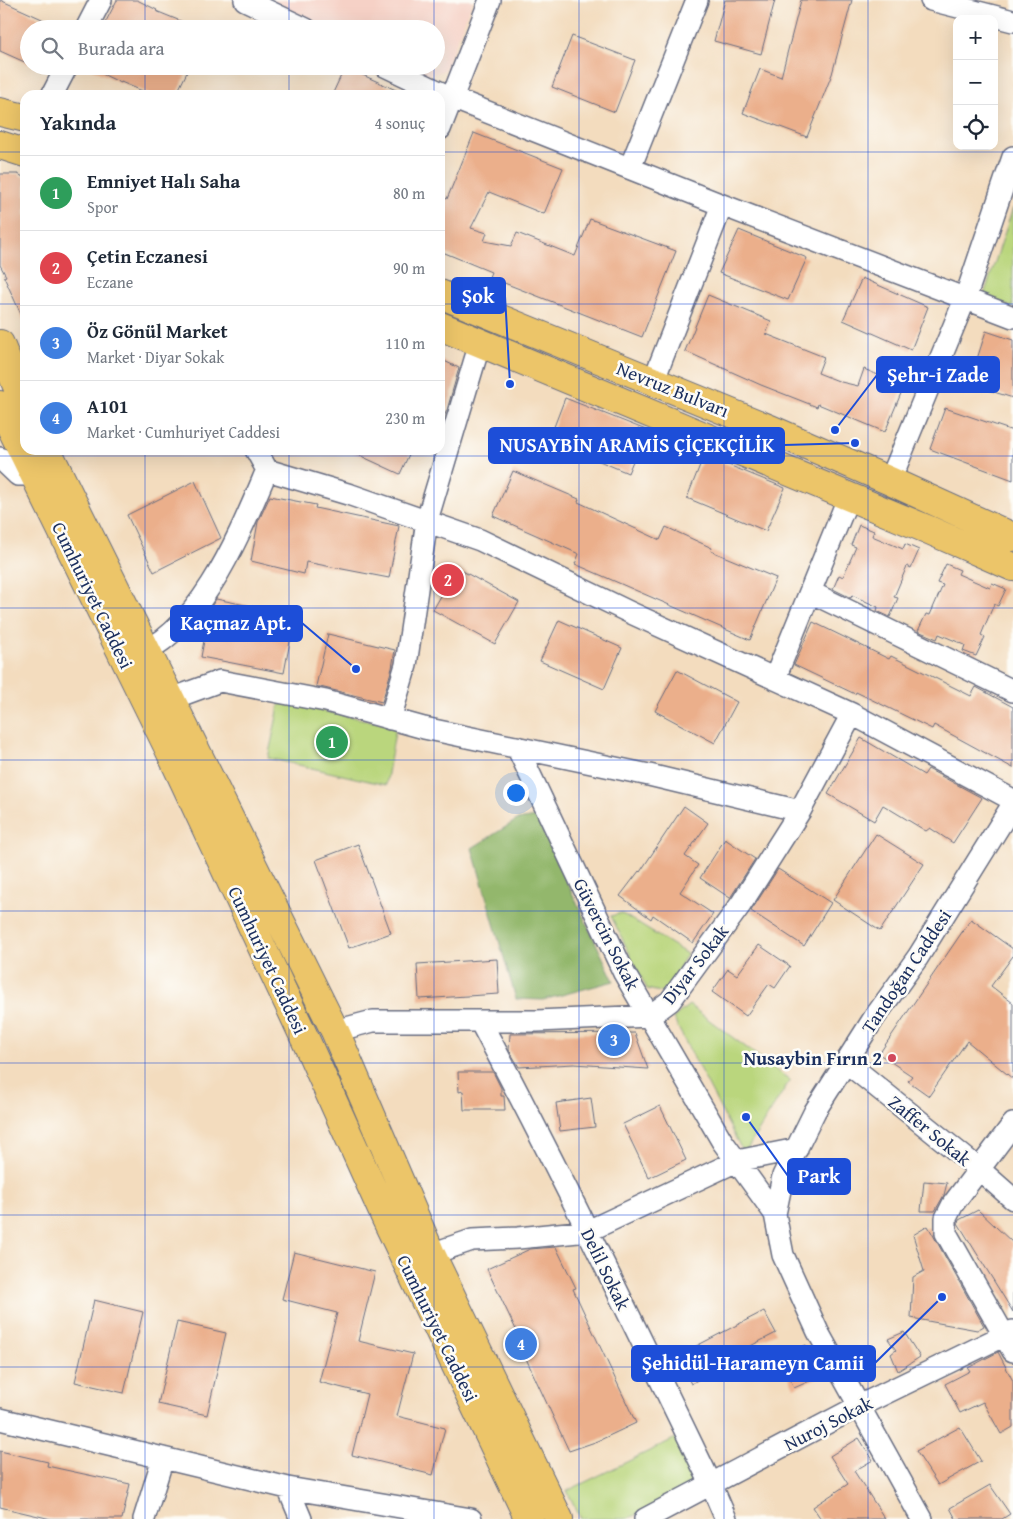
<!DOCTYPE html>
<html lang="tr">
<head>
<meta charset="utf-8">
<style>
  body { margin:0; font-family:"Gentium Book Plus",serif; background:#f2f2f3; color:#1f2937 }
  .controls { position:absolute; right:15px; top:15px; display:grid; overflow:hidden; border-radius:10px; box-shadow:0 5px 20px #0002 }
  .controls button { width:45px; height:45px; display:grid; place-items:center; padding:0; border:0; border-bottom:1px solid #e0e1e3; background:#fff; color:#1f2937; font:25px sans-serif }
  .you { position:absolute; left:515px; top:792px; width:18px; height:18px; margin:-12px; border:4px solid #fff; border-radius:50%; background:#1a73e8; box-shadow:0 0 0 8px #1a73e833 }
  .badge { display:grid; place-items:center; width:32px; height:32px; border-radius:50%; background:#d1495b; color:#fff; font-size:16px; font-weight:700 }
  .pin { position:absolute; translate:-50% -50%; border:2px solid #fff; box-shadow:0 1px 5px #0006 }
  .list { margin:0; padding:0; list-style:none }
  h2 { display:flex; justify-content:space-between; align-items:center; height:65px; margin:0; padding:0 20px; font-size:21px }
  h2 small { font-size:16px; font-weight:400; color:#747a83 }
  .list li { display:grid; grid-template-columns:32px 1fr auto; gap:15px; align-items:center; box-sizing:border-box; height:75px; padding:0 20px; border-top:1px solid #e0e1e3 }
  .list b { display:block; font-size:19px; white-space:nowrap }
  .list p { margin:0; font-size:16px; white-space:nowrap; color:#747a83 }
  .list em { font-size:16px; font-style:normal; color:#747a83 }
  .icon { flex:none; width:28px; height:28px; fill:none; stroke:currentColor; stroke-width:2; stroke-linecap:round; stroke-linejoin:round }
  .map { position:relative; flex:none; width:1013px; height:1519px; overflow:hidden }
  .search { position:absolute; background:#fff; box-shadow:0 5px 20px #0002; left:20px; top:20px; width:425px; height:55px; display:flex; align-items:center; gap:12px; box-sizing:border-box; padding:0 18px; border-radius:28px; color:#747a83; font-size:19px }
  .panel { position:absolute; background:#fff; box-shadow:0 5px 20px #0002; left:20px; top:90px; width:425px; height:365px; border-radius:15px }
  .map>svg:first-child { display:block }
</style>
</head>
<body>
<div class="map">
<svg width="1013" height="1519" viewBox="0 0 1013 1519">
  <rect width="100%" height="100%" fill="#fdfcf7"/>
  <filter id="ink" filterUnits="userSpaceOnUse"><feTurbulence type="fractalNoise" baseFrequency=".02" numOctaves="2"/><feDisplacementMap in="SourceGraphic" scale="10" xChannelSelector="R" yChannelSelector="G"/><feConvolveMatrix kernelMatrix="1 2 1 2 8 2 1 2 1" color-interpolation-filters="sRGB"/></filter>
  <filter id="wash" filterUnits="userSpaceOnUse"><feTurbulence type="fractalNoise" baseFrequency=".0096" numOctaves="4" result="noise"/><feDisplacementMap in="SourceGraphic" scale="20" xChannelSelector="R" yChannelSelector="G"/><feGaussianBlur stdDeviation="1.12" result="paint"/><feColorMatrix in="noise" values="0 0 0 0 0 0 0 0 0 0 0 0 0 0 0 0 0 1.4 0 .05"/><feComposite in="paint" operator="in"/></filter>
  <g filter="url(#wash)">
    <rect width="100%" height="100%" fill="#f3dcbe"/>
    <path fill="#f6d1c6" d="M270 0H473L445 70 429 75 410 66H436V29H332Z"/>
    <path fill="#bad67d" stroke="#6a826e" d="M1013 208V308L984 295Z
      M280 702 396 726 386 785 268 758Z
      M621 913 687 954 665 993 647 989 611 916Z
      M689 1005 790 1080 744 1154 673 1018Z
      M676 1438 698 1484 627 1519H581L567 1491Z"/>
    <path fill="#93b76c" stroke="#577365" d="M536 817 614 981 543 1000 516 999 472 848 517 820Z"/>
    <g id="blocks">
      <path fill="#ebaf8b" d="M0 0 64 29H29V64L0 51Z
        M117 0H137L157 10 156 11 200 29H102Z
        M725 0H775L761 54 714 41Z
        M801 0H852L832 74 807 137 743 113 760 69 781 77Z
        M572 36 635 60 615 112 552 87Z
        M86 66H190L176 95H152L121 82V83Z
        M345 67 407 95H332Z
        M474 133 563 168 544 214 489 192 471 228 487 233 484 241 511 246 517 233 575 256 590 219 676 251 642 337 489 277 491 272 440 251V196L447 199Z
        M0 174H18L25 178V323L4 277 6 276 0 265Z
        M739 230 807 258 788 300 719 273Z
        M862 278 928 307 911 350 843 320Z
        M708 295 771 321 766 334 824 357 818 373 841 382 858 386 864 369 904 386 885 432 818 404 817 407 761 385 685 351Z
        M986 331 1013 340V398L969 384Z
        M440 359 459 368 447 410 440 425Z
        M565 398 646 430 628 473 549 440Z
        M945 408 1013 431V480L930 449Z
        M348 450H411L400 474Z
        M704 455 785 488 766 531 687 498Z
        M513 471 579 499 578 502 660 540 666 527 712 548 711 551 776 578 750 640 575 564 579 554 493 516Z
        M195 481 221 538 154 572 127 515Z
        M270 496 316 505 315 508 399 526 389 578 306 562 304 574 251 561 258 522Z
        M859 525 874 531 872 536 903 549 905 544 919 550 911 568 907 566 894 597 898 598 890 617 877 611 878 607 852 595 851 598 833 589 839 575 843 577 856 547 851 545Z
        M946 564 960 570 958 574 990 588 992 583 1006 589 998 606 994 604 981 635 985 637 976 656 963 651 965 645 939 634 937 639 918 631 926 614 930 615 943 585 937 583Z
        M457 568 519 602 495 644 433 610Z
        M216 599 295 615 284 673 201 657 210 608Z
        M559 620 622 648 604 689 540 661Z
        M813 622 889 659 891 656 971 696 976 687 1013 707V768L934 725 932 729 856 692 855 694 794 665Z
        M328 634 395 650 392 668 382 702 316 686Z
        M677 670 737 702 715 743 655 711Z
        M861 738 924 775 928 769 982 798 953 843 930 828 926 831 883 805 874 821 828 794Z
        M684 806 708 823 685 856 698 865 680 892 713 914 693 943 653 915 651 919 620 896 639 871 640 872Z
        M876 834 924 864 880 931 833 900Z
        M725 839 755 859 730 898 700 878Z
        M358 844 391 933 349 948 316 860Z
        M778 869 831 903 804 946 751 911Z
        M971 919 1013 949V956L991 986 1013 1003V1079L967 1041 929 1096 908 1081 912 1076 879 1054Z
        M759 945 790 966 775 988 769 984 746 1016 712 992 728 969 737 975Z
        M497 959 499 994 419 999 417 964Z
        M635 1033 648 1069 574 1064 519 1067 509 1050 510 1034Z
        M458 1072H493L501 1088V1096H504L505 1110H464L463 1091 459 1092Z
        M591 1098 595 1127 560 1131 556 1103Z
        M660 1106 686 1160 649 1178 623 1124Z
        M924 1181 947 1183 944 1195 935 1211H921Z
        M978 1210 1013 1243V1312L958 1223 959 1220Z
        M928 1226 984 1326 977 1330 911 1318 913 1277 924 1271 913 1235Z
        M556 1247 576 1288 573 1289 636 1423 598 1441 569 1451 516 1337 519 1336 487 1269 530 1249Z
        M294 1252 375 1272 358 1341 413 1354 397 1416 445 1428 433 1475 352 1455 367 1394 319 1382 337 1313 282 1299Z
        M94 1300 143 1312 124 1393 75 1382Z
        M764 1311 776 1333 701 1371 704 1376 691 1384 677 1356Z
        M177 1322 226 1333 207 1415 158 1404Z
        M904 1332 920 1357 898 1371 891 1354 896 1350 888 1339Z
        M806 1345 821 1376 794 1388 780 1357Z
        M998 1352 1013 1381V1427L1001 1434 983 1402 960 1413 945 1384 970 1371 968 1368Z
        M960 1427 981 1461 938 1485 916 1451Z
        M859 1438 873 1460 854 1471 885 1519H821L813 1507 848 1484 830 1456Z
        M0 1451 48 1462 47 1466 130 1484 122 1519H51L0 1507Z
        M990 1485 1010 1514 1002 1519H956L950 1508Z"/>
    </g>
  </g>
  <g filter="url(#ink)">
    <use href="#blocks" fill-opacity="0" stroke="#676c80" stroke-width="1"/>
    <g fill="none" stroke-linecap="round" stroke-linejoin="round">
      <defs>
        <path id="minor" d="M245 0 306 29
          M931 0 1013 21
          M86 29 101 0
          M385 66 452 98 722 205 1013 317
          M52 95 67 66
          M440 129 490 0
          M630 168 697 0
          M653 382 722 205
          M256 450 267 470 351 495 480 540 629 612 852 714 1013 800
          M0 458 18 475H34
          M890 481 965 299 1013 157
          M810 592 1013 691
          M132 657C201 633 240 533 267 470
          M775 678 849 496
          M171 699 220 681 326 701 424 728 649 775 800 811
          M390 719 406 665 427 520 480 343
          M517 747 624 973 722 1141 775 1214
          M480 1021C561 1173 636 1329 711 1484L726 1519
          M335 1031 373 1021H537L650 1016 670 1001 741 904 800 811 852 714
          M846 1062 979 1169 1013 1199
          M1013 1124 953 1204 946 1218V1233L1013 1351
          M431 1254 472 1240 518 1238 588 1231 737 1161 797 1149
          M0 1419 288 1488 471 1519
          M288 1488 301 1519
          M144 1519 163 1458
          M645 1519 859 1406 1013 1331
          M922 1519 818 1332 783 1255 775 1214 783 1176 815 1111 874 1018 918 957 1013 804"/>
        <path id="major" d="M0 112 25 118
          M0 145 25 153
          M440 294 770 429 890 481 1013 537
          M440 326 929 530 1013 567
          M0 344 25 406
          M0 405 167 745 306 1041 386 1219 529 1519
          M47 450 335 1031 431 1254 559 1519"/>
      </defs>
      <use href="#minor" stroke="#676c80" stroke-width="24"/>
      <use href="#major" stroke="#676c80" stroke-width="30"/>
      <use href="#minor" stroke="#fff" stroke-width="21"/>
      <use href="#major" stroke="#ecc569" stroke-width="28"/>
    </g>
  </g>
  <path fill="none" stroke="#1d4ed8" stroke-width="1" stroke-opacity="0.55" d="M145 0V29M289 0V29M434 0V29M579 0V1519M724 0V1519M868 0V1519M145 66V95M289 66V95M434 66V95M0 152H25M440 152H1013M0 304H25M440 304H1013M145 450V1519M289 450V1519M434 450V1519M0 456H1013M0 608H1013M0 760H1013M0 911H1013M0 1063H1013M0 1215H1013M0 1367H1013"/>
  <circle fill="#d1495b" stroke="#fdfcf7" stroke-width="2" cx="892" cy="1058" r="5"/>
  <g text-anchor="middle" stroke-width="5" stroke-linejoin="round" paint-order="stroke">
    <g font-size="19" fill="#1b2f5e" stroke="#fdfcf7">
      <text transform="translate(673 389) rotate(22)" y="7">Nevruz Bulvarı</text>
      <text transform="translate(93 595) rotate(64)" y="7">Cumhuriyet Caddesi</text>
      <text transform="translate(607 934) rotate(63)" y="7">Güvercin Sokak</text>
      <text transform="translate(268 960) rotate(65)" y="7">Cumhuriyet Caddesi</text>
      <text transform="translate(695 964) rotate(-52)" y="7">Diyar Sokak</text>
      <text transform="translate(906 971) rotate(-56)" y="7">Tandoğan Caddesi</text>
      <text transform="translate(930 1130) rotate(39)" y="7">Zaffer Sokak</text>
      <text transform="translate(606 1269) rotate(64)" y="7">Delil Sokak</text>
      <text transform="translate(438 1328) rotate(64)" y="7">Cumhuriyet Caddesi</text>
      <text transform="translate(828 1423) rotate(-27)" y="7">Nuroj Sokak</text>
    </g>
    <g font-size="19" font-weight="bold" fill="#1b2f5e" stroke="#fdfcf7" text-anchor="end">
      <text x="882" y="1065">Nusaybin Fırın 2</text>
    </g>
  </g>
  <path fill="none" stroke="#1d4ed8" stroke-width="2" d="M510 384L505 296M835 430L877 375M855 443L784 445M356 669L302 623M746 1117L788 1176M942 1297L875 1363"/>
  <g fill="#1d4ed8" stroke="#fdfcf7" stroke-width="2">
    <circle cx="510" cy="384" r="5"/>
    <circle cx="835" cy="430" r="5"/>
    <circle cx="855" cy="443" r="5"/>
    <circle cx="356" cy="669" r="5"/>
    <circle cx="746" cy="1117" r="5"/>
    <circle cx="942" cy="1297" r="5"/>
  </g>
  <g fill="#1d4ed8" stroke="#1d4ed8" stroke-width="2">
    <rect x="452" y="278" width="53" height="35" rx="5"/>
    <rect x="877" y="357" width="122" height="35" rx="5"/>
    <rect x="489" y="428" width="295" height="35" rx="5"/>
    <rect x="171" y="606" width="131" height="35" rx="5"/>
    <rect x="788" y="1159" width="62" height="35" rx="5"/>
    <rect x="632" y="1346" width="243" height="35" rx="5"/>
  </g>
  <g font-size="20" text-anchor="middle" font-weight="bold" fill="#fff">
    <text x="478" y="303">Şok</text>
    <text x="938" y="382">Şehr-i Zade</text>
    <text x="637" y="452">NUSAYBİN ARAMİS ÇİÇEKÇİLİK</text>
    <text x="236" y="630">Kaçmaz Apt.</text>
    <text x="819" y="1183">Park</text>
    <text x="753" y="1370">Şehidül-Harameyn Camii</text>
  </g>
</svg>
<div class="controls">
<button>+</button>
<button>−</button>
<button><svg class="icon" aria-label="locate" viewBox="0 0 24 24"><circle cx="12" cy="12" r="6"/><path d="M12 2v4M12 18v4M2 12h4M18 12h4"/></svg></button>
</div>
<div class="you"></div>
<div class="pin badge" style="left:332px;top:742px;background:#2e9e5b">1</div>
<div class="pin badge" style="left:448px;top:580px;background:#e0444e">2</div>
<div class="pin badge" style="left:614px;top:1040px;background:#3f7fe0">3</div>
<div class="pin badge" style="left:521px;top:1344px;background:#3f7fe0">4</div>
<div class="search"><svg class="icon" aria-label="search" viewBox="0 0 24 24"><circle cx="10" cy="10" r="6"/><path d="M15 15l6 6"/></svg>Burada ara</div>
<section class="panel">
<h2>Yakında<small>4 sonuç</small></h2>
<ul class="list">
<li><span class="badge" style="background:#2e9e5b">1</span><div><b>Emniyet Halı Saha</b><p>Spor</p></div><em>80 m</em></li>
<li><span class="badge" style="background:#e0444e">2</span><div><b>Çetin Eczanesi</b><p>Eczane</p></div><em>90 m</em></li>
<li><span class="badge" style="background:#3f7fe0">3</span><div><b>Öz Gönül Market</b><p>Market · Diyar Sokak</p></div><em>110 m</em></li>
<li><span class="badge" style="background:#3f7fe0">4</span><div><b>A101</b><p>Market · Cumhuriyet Caddesi</p></div><em>230 m</em></li>
</ul>
</section>
</div>
</body>
</html>
